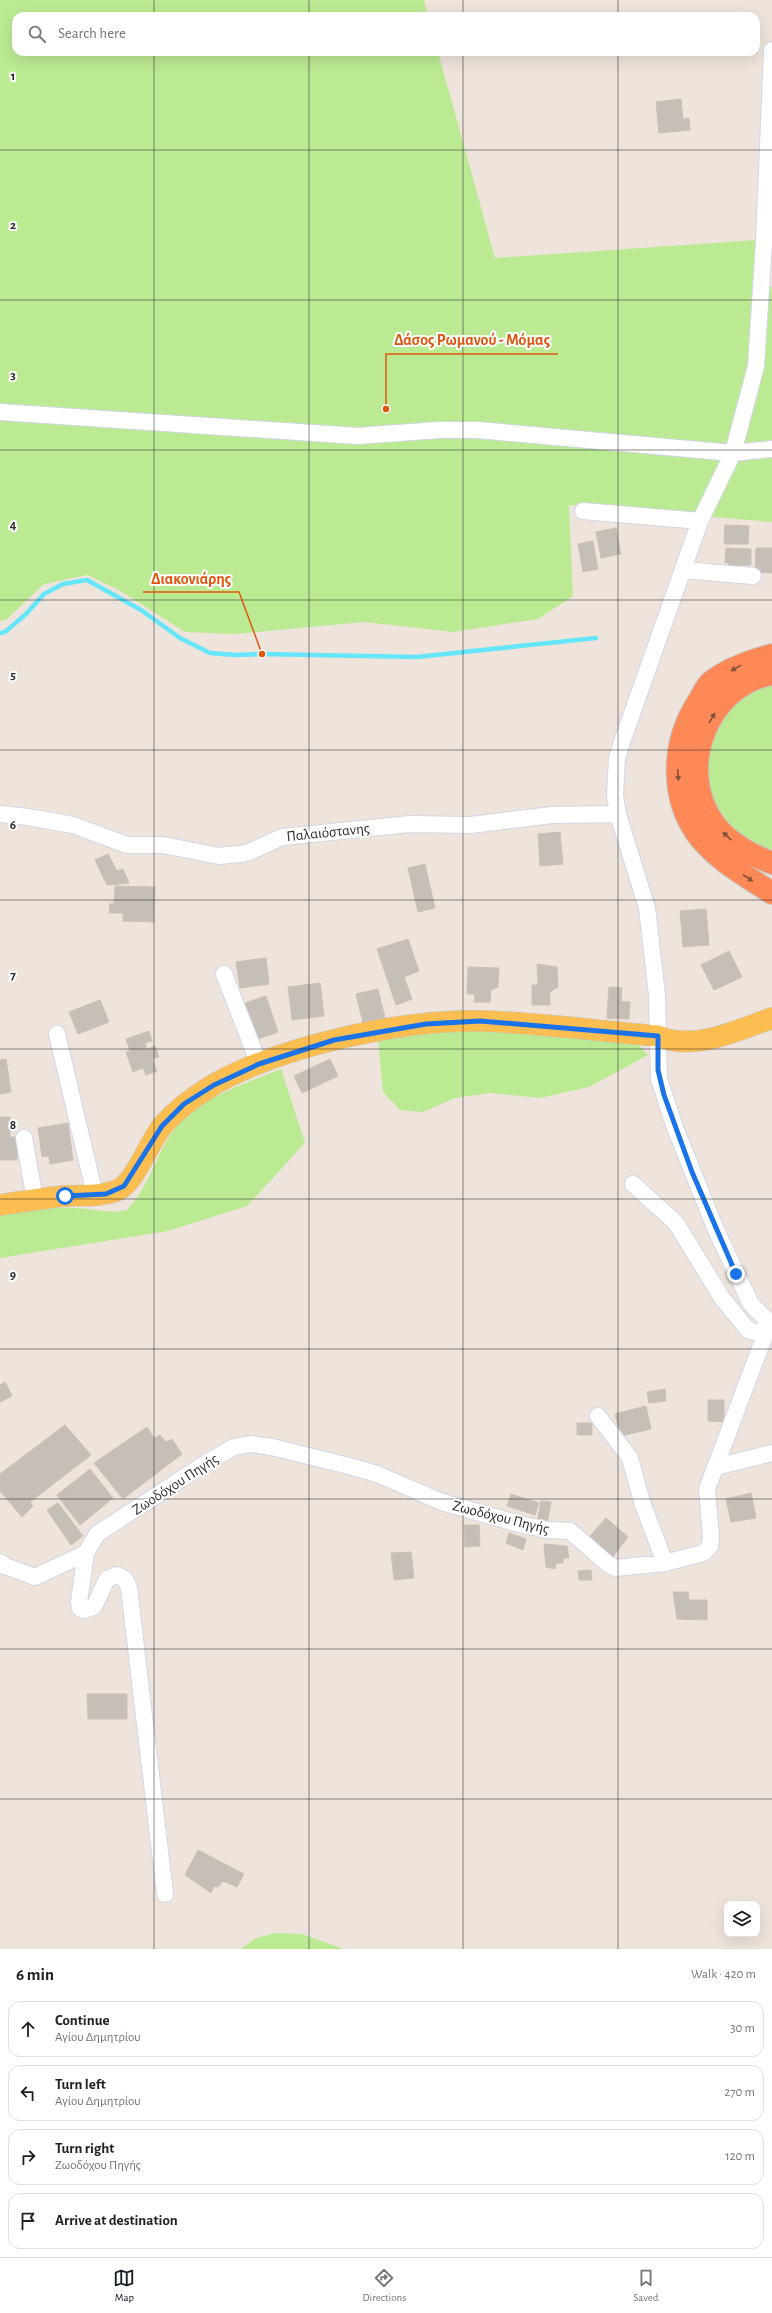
<!DOCTYPE html>
<html lang="en">
<head>
<meta charset="utf-8">
<style>
  body { margin:0; font-family:"Alegreya Sans",sans-serif; background:#f6f6f6; color:#202124 }
  .controls { position:absolute; right:12px; bottom:12px; display:grid; overflow:hidden; border-radius:8px; box-shadow:0 4px 16px #0002 }
  .controls button { width:36px; height:36px; display:grid; place-items:center; padding:0; border:0; border-bottom:1px solid #e0e0e0; background:#fff; color:#202124; font:20px sans-serif }
  .stop { position:absolute; width:12px; height:12px; margin:-9px; border:3px solid #1a73e8; border-radius:50%; background:#fff }
  .stop.end { background:#1a73e8; border-color:#fff; box-shadow:0 1px 4px #0008 }
  .list { margin:0; padding:0; list-style:none }
  h2 { display:flex; justify-content:space-between; align-items:center; height:52px; margin:0; padding:0 16px; font-size:17px }
  h2 small { font-size:13px; font-weight:400; color:#757577 }
  .list li { display:grid; grid-template-columns:26px 1fr auto; gap:12px; align-items:center; box-sizing:border-box; height:56px; margin:0 8px 8px; padding:0 8px; border:1px solid #e0e0e0; border-radius:12px }
  .list b { display:block; font-size:15px; white-space:nowrap }
  .list p { margin:0; font-size:13px; white-space:nowrap; color:#757577 }
  .list em { font-size:13px; font-style:normal; color:#757577 }
  .icon { flex:none; width:22px; height:22px; fill:none; stroke:currentColor; stroke-width:2; stroke-linecap:round; stroke-linejoin:round }
  .map { position:relative; flex:none; width:772px; height:1949px; overflow:hidden }
  .search { position:absolute; background:#fff; box-shadow:0 4px 16px #0002; left:12px; right:12px; top:12px; height:44px; display:flex; align-items:center; gap:10px; box-sizing:border-box; padding:0 14px; border-radius:12px; color:#757577; font-size:15px }
  .sheet { height:308px; background:#fff }
  nav { display:flex; justify-content:space-around; align-items:center; box-sizing:border-box; height:56px; border-top:1px solid #e0e0e0; background:#fff; font-size:11px; color:#757577 }
  nav a { display:grid; justify-items:center; gap:2px }
  nav .on { color:#111827 }
  .map>svg:first-child { display:block }
</style>
</head>
<body>
<div class="map">
<svg width="772" height="1949" viewBox="0 0 772 1949">
  <rect width="100%" height="100%" fill="#eee4dc"/>
  <path fill="#bcea93" d="M0 0H424L428 16H16V52H438L495 258 757 240 753 289 772 287V522L569 505 573 596 538 619 453 632 365 622 235 634 185 632 119 590 87 575 44 584 7 619 0 621Z
    M772 682V852C685 826 687 709 772 682Z
    M460 1028 635 1041 648 1055 589 1087 540 1098 490 1093 455 1098 423 1112 400 1110 383 1092 378 1039Z
    M281 1069 305 1143 247 1206 168 1231 0 1258V1215C25 1211 49 1207 75 1208 93 1209 110 1214 127 1210 146 1189 152 1168 165 1144 188 1101 238 1086 281 1069Z
    M276 1933 302 1934 344 1949H241L256 1938Z"/>
  <g fill="none" stroke-linecap="round" stroke-linejoin="round">
    <path stroke="#65e6fa" stroke-width="4.5" d="M0 633 5 632 26 614 44 594 63 584 87 580 141 610 180 638 210 653 236 655 262 654 417 657 596 638"/>
  </g>
  <path fill="#c6bfb7" stroke="#cac0b5" d="M681 99 683 119 689 118 690 130 659 133 656 102Z
    M725 525 749 526 748 544H724Z
    M616 528 621 554 601 558 596 532Z
    M593 541 598 569 583 572 578 544Z
    M726 548 751 549V565H739V569H729V563H725Z
    M756 548H772V573L755 572Z
    M560 832 563 864 540 866 538 834Z
    M108 854 117 871 123 869 129 883 107 885 95 860Z
    M425 864 435 908 418 912 408 868Z
    M115 886 155 887 154 922 123 921V913H109L110 904 114 903Z
    M706 909 709 945 683 947 680 911Z
    M408 939 419 971 404 977 412 999 396 1005 377 949Z
    M729 951 742 977 714 990 701 965Z
    M266 958 269 984 240 988 236 962Z
    M537 964 557 967 558 987 550 992V1005H532V985H538Z
    M468 967 499 968 498 987 491 990 490 1002H474L475 994H467Z
    M320 983 324 1016 292 1020 288 987Z
    M609 987 622 988 621 1002 608 1001Z
    M378 989 386 1022 364 1027 356 994Z
    M266 996 278 1032 258 1039 245 1003Z
    M100 1000 109 1022 78 1034 69 1012Z
    M608 1001 630 1002 629 1019 607 1018Z
    M149 1031 152 1041 145 1043 147 1049 155 1046 159 1057 152 1059 157 1071 146 1075 143 1068 133 1072 126 1052 130 1051 126 1039Z
    M6 1059 11 1092 0 1094V1060Z
    M330 1059 338 1076 302 1093 294 1076Z
    M0 1117H10V1137H17V1160H0Z
    M68 1123 73 1160 50 1164 49 1156 42 1157 38 1128Z
    M5 1382 12 1396 0 1402V1385Z
    M665 1389 666 1401 649 1403 647 1392Z
    M708 1400H724V1422L708 1421Z
    M646 1406 651 1429 621 1436 615 1414Z
    M577 1423H592V1435H577Z
    M65 1425 91 1455 30 1502 4 1471Z
    M147 1427 154 1438 160 1435 166 1442 172 1439 182 1454 123 1499 94 1463Z
    M90 1469 113 1498 80 1525 57 1495Z
    M4 1471 33 1506 22 1517 0 1491V1474Z
    M751 1493 756 1518 731 1522 726 1499Z
    M511 1494 539 1503 535 1515 507 1506Z
    M541 1501 551 1502 547 1525 537 1523Z
    M58 1503 83 1536 71 1545 47 1510Z
    M606 1518 628 1537 612 1558 590 1536Z
    M464 1525H479L480 1546 465 1547Z
    M509 1533 526 1539 523 1550 506 1543Z
    M544 1544 567 1546 569 1558H563V1563H556L555 1569 546 1567Z
    M411 1552 414 1578 394 1580 391 1553Z
    M591 1570 592 1580H579L578 1571Z
    M673 1592H688L689 1600H707V1620L677 1619Z
    M87 1694H127V1719H88Z
    M198 1850 244 1874 237 1887 223 1881 218 1887 214 1886 211 1893 185 1875Z"/>
  <g fill="none" stroke-linecap="round" stroke-linejoin="round">
    <defs>
      <path id="minor" d="M0 412 357 436 439 430H478L733 453 772 449
        M583 511 700 521
        M683 570 753 576
        M0 814 28 817 73 825 127 845H163L219 856 247 853 282 837 410 824 471 825 552 815 618 814
        M224 974 259 1064
        M57 1034 95 1195
        M24 1138 35 1200
        M633 1184 676 1223 722 1298 748 1330 765 1335
        M598 1416 630 1458 642 1502 665 1563
        M715 1467 772 1453
        M86 1553 79 1602 80 1608 84 1610 94 1607 107 1579 117 1575 125 1579 129 1588 165 1894
        M0 1562 5 1566 35 1577 86 1553 97 1534 206 1463 234 1447 250 1444 272 1447 349 1466 377 1474 442 1502 519 1524 548 1530 570 1531 608 1564 615 1568 665 1563 703 1553 710 1546 711 1537 707 1489 765 1335 766 1319 751 1304 716 1230 674 1125 659 1079 657 995 647 908 618 814 615 795 617 758 623 739 700 521 733 453 756 366 764 242 772 50"/>
      <path id="major" d="M0 1205C21 1202 43 1198 64 1196 82 1195 101 1197 118 1190 136 1181 149 1142 163 1125 177 1109 195 1096 213 1085 281 1046 403 1019 481 1021 540 1023 599 1031 658 1036 693 1052 738 1030 772 1018"/>
      <path id="highway" d="M772 655C751 661 729 668 711 682 706 686 702 696 698 702 672 742 669 798 700 838 720 862 746 876 772 893
        M772 674C707 685 676 769 713 822 727 842 749 854 772 863"/>
    </defs>
    <use href="#minor" stroke="#d1d7e5" stroke-width="18"/>
    <use href="#major" stroke="#c4c4c4" stroke-width="22"/>
    <use href="#highway" stroke="#c4c4c4" stroke-width="24"/>
    <use href="#minor" stroke="#fff" stroke-width="16"/>
    <use href="#major" stroke="#fdbe51" stroke-width="21"/>
    <use href="#highway" stroke="#ff8956" stroke-width="22"/>
  </g>
  <defs><path id="oneway-solid" d="M-6-.8H1V-3.2L6.5 0L1 3.2V.8H-6Z"/></defs>
  <g fill="#80513c">
    <use href="#oneway-solid" transform="translate(736 668) rotate(151)"/>
    <use href="#oneway-solid" transform="translate(712 718) rotate(-60)"/>
    <use href="#oneway-solid" transform="translate(678 775) rotate(86)"/>
    <use href="#oneway-solid" transform="translate(727 836) rotate(-137)"/>
    <use href="#oneway-solid" transform="translate(748 878) rotate(33)"/>
  </g>
  <g fill="none" stroke-linecap="round" stroke-linejoin="round">
    <path stroke="#1a73e8" stroke-width="5" d="M65 1196 106 1194 124 1186 162 1126 184 1104 214 1085 259 1064 334 1040 426 1024 480 1021 658 1036V1070L664 1095 692 1172 736 1274"/>
  </g>
  <path fill="none" stroke="#2b2b2b" stroke-width="1" stroke-opacity="0.55" d="M154 0V16M309 0V16M463 0V16M618 0V16M154 52V1949M309 52V1949M463 52V1949M618 52V1949M0 150H772M0 300H772M0 450H772M0 600H772M0 750H772M0 900H772M0 1049H772M0 1199H772M0 1349H772M0 1499H772M0 1649H772M0 1799H772"/>
  <g text-anchor="middle" stroke-width="4" stroke-linejoin="round" paint-order="stroke">
    <g font-size="15" fill="#2b2b2b" stroke="#fff">
      <text transform="translate(328 832) rotate(-6)" y="5">Παλαιόστανης</text>
      <text transform="translate(175 1484) rotate(-33)" y="5">Ζωοδόχου Πηγής</text>
      <text transform="translate(501 1517) rotate(14)" y="5">Ζωοδόχου Πηγής</text>
    </g>
  </g>
  <g font-size="13" text-anchor="middle" font-weight="bold" fill="#2b2b2b" stroke="#fff" stroke-width="4" stroke-linejoin="round" paint-order="stroke">
    <text x="13" y="80">1</text>
    <text x="13" y="229">2</text>
    <text x="13" y="379">3</text>
    <text x="13" y="529">4</text>
    <text x="13" y="679">5</text>
    <text x="13" y="829">6</text>
    <text x="13" y="979">7</text>
    <text x="13" y="1129">8</text>
    <text x="13" y="1279">9</text>
  </g>
  <path fill="none" stroke="#df570e" stroke-width="1.5" d="M386 409L386 354H558M262 654L239 592H143"/>
  <g fill="#df570e" stroke="#fff" stroke-width="1.5">
    <circle cx="386" cy="409" r="4"/>
    <circle cx="262" cy="654" r="4"/>
  </g>
  <g font-size="16" text-anchor="middle" font-weight="bold" fill="#df570e" stroke="#fff" stroke-width="4" stroke-linejoin="round" paint-order="stroke">
    <text x="472" y="345">Δάσος Ρωμανού - Μόμας</text>
    <text x="191" y="584">Διακονιάρης</text>
  </g>
</svg>
<div class="controls">
<button><svg class="icon" aria-label="layers" viewBox="0 0 24 24"><path d="M12 4l9 5-9 5-9-5zM3 14l9 5 9-5"/></svg></button>
</div>
<div class="stop" style="left:65px;top:1196px"></div>
<div class="stop end" style="left:736px;top:1274px"></div>
<div class="search"><svg class="icon" aria-label="search" viewBox="0 0 24 24"><circle cx="10" cy="10" r="6"/><path d="M15 15l6 6"/></svg>Search here</div>
</div>
<section class="sheet">
<h2>6 min<small>Walk · 420 m</small></h2>
<ul class="list">
<li><svg class="icon" aria-label="ahead" viewBox="0 0 24 24"><path d="M12 20V5M6 11l6-6 6 6"/></svg><div><b>Continue</b><p>Αγίου Δημητρίου</p></div><em>30 m</em></li>
<li><svg class="icon" aria-label="left" viewBox="0 0 24 24"><path d="M17 20v-9H6M10 6l-5 5 5 5"/></svg><div><b>Turn left</b><p>Αγίου Δημητρίου</p></div><em>270 m</em></li>
<li><svg class="icon" aria-label="right" viewBox="0 0 24 24"><path d="M7 20v-9h11M14 6l5 5-5 5"/></svg><div><b>Turn right</b><p>Ζωοδόχου Πηγής</p></div><em>120 m</em></li>
<li><svg class="icon" aria-label="arrive" viewBox="0 0 24 24"><path d="M6 21V4h12l-3 4 3 4H6"/></svg><div><b>Arrive at destination</b></div></li>
</ul>
</section>
<nav>
<a class="on"><svg class="icon" aria-label="map" viewBox="0 0 24 24"><path d="M3 6l6-2 6 2 6-2v14l-6 2-6-2-6 2zM9 4v14M15 6v14"/></svg>Map</a>
<a><svg class="icon" aria-label="directions" viewBox="0 0 24 24"><path d="M12 3l9 9-9 9-9-9zM9 14v-3h6M13 9l2 2-2 2"/></svg>Directions</a>
<a><svg class="icon" aria-label="saved" viewBox="0 0 24 24"><path d="M7 4h10v16l-5-4-5 4z"/></svg>Saved</a>
</nav>
</body>
</html>
